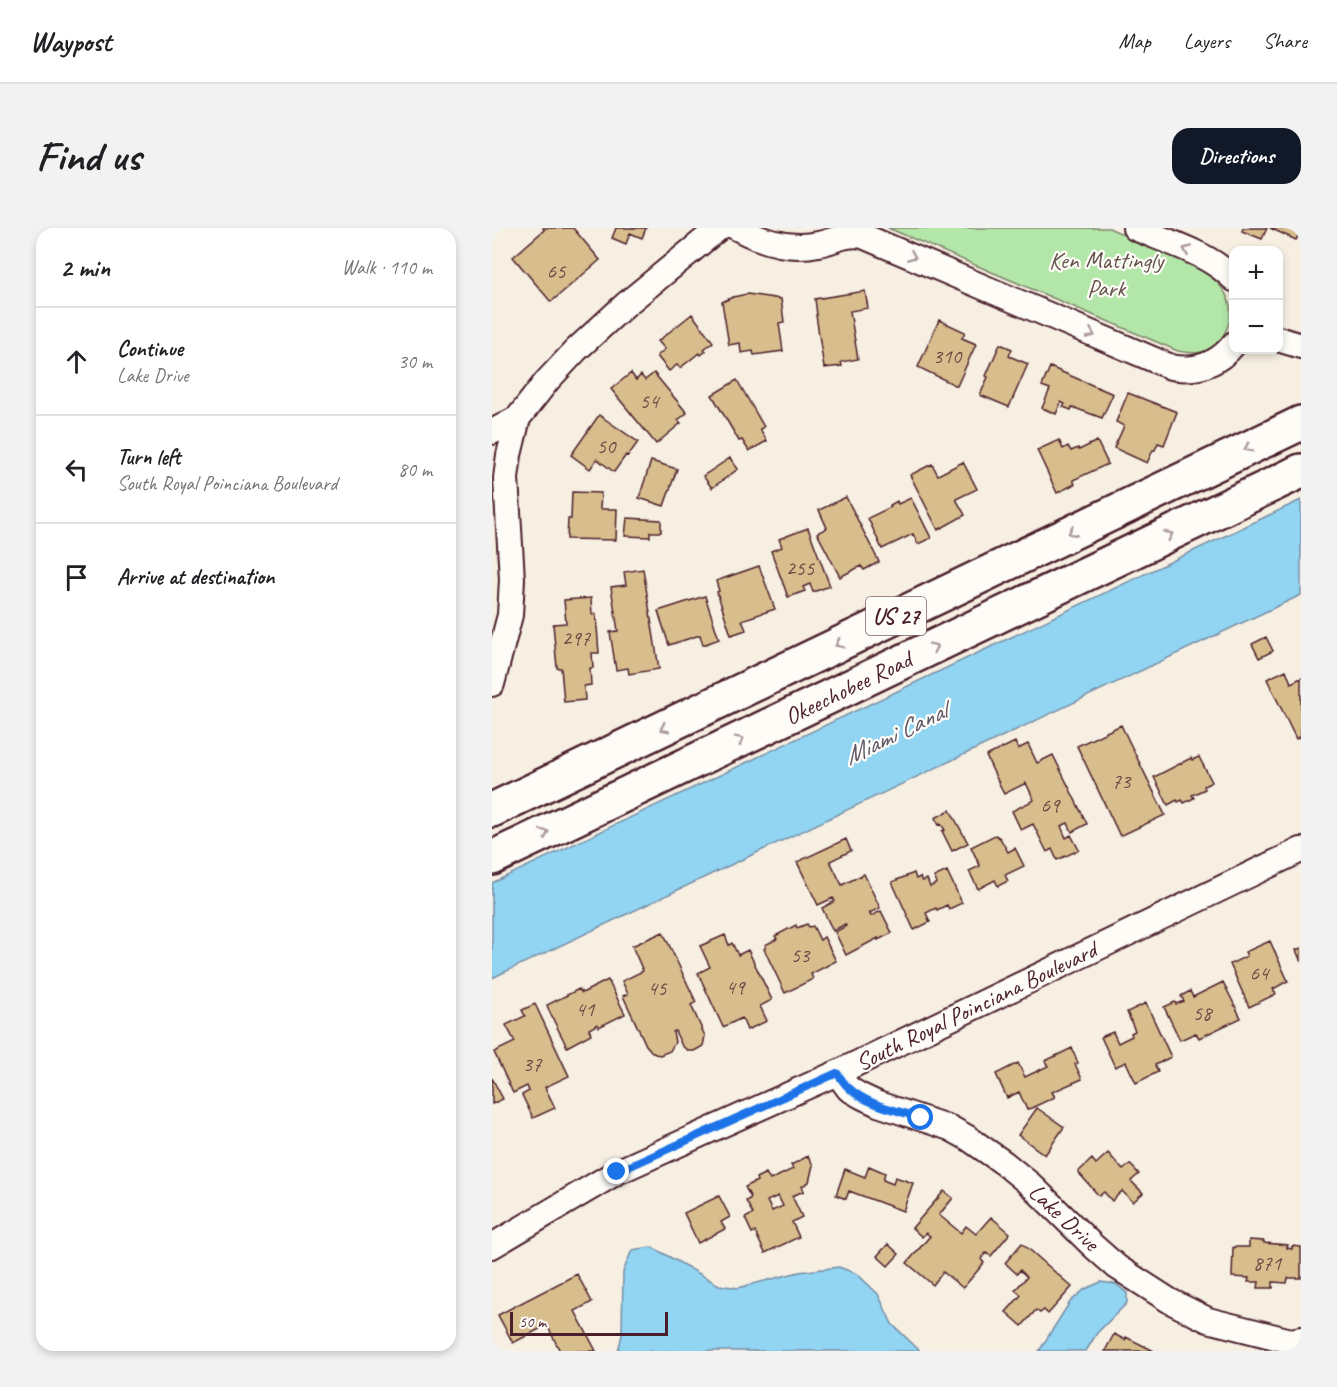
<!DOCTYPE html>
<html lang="en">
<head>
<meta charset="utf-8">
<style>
  body { margin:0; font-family:Caveat,sans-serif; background:#f2f2f2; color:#202124 }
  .controls { position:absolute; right:18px; top:18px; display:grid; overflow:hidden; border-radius:12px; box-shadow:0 3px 9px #0003 }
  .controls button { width:54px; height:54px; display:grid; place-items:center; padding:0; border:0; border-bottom:2px solid #e0e0e0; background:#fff; color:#202124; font:30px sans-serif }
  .scale { position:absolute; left:18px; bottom:15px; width:158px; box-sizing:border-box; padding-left:6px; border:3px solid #4a1f2b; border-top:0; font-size:16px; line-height:21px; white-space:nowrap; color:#4a1f2b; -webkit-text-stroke:4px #fdfcf7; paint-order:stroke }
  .stop { position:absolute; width:18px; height:18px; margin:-14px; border:4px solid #1a73e8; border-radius:50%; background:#fff }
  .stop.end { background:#1a73e8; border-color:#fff; box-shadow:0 2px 6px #0008 }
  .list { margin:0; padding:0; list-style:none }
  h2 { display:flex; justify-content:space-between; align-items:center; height:78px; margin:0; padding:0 24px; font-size:26px }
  h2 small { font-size:20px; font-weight:400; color:#757577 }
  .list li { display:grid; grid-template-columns:39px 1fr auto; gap:18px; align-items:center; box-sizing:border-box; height:108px; padding:0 24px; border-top:2px solid #e0e0e0 }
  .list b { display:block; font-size:22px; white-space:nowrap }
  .list p { margin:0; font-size:20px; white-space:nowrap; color:#757577 }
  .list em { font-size:20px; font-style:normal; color:#757577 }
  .icon { flex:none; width:33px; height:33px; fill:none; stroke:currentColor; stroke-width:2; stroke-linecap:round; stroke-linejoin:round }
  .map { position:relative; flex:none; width:809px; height:1123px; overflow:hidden; border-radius:18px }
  header { display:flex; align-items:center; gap:36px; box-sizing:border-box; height:84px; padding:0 30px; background:#fff; border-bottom:2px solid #e0e0e0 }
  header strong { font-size:28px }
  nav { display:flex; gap:33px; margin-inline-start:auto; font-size:21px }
  .intro { display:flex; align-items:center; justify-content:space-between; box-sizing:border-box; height:144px; padding:0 36px }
  h1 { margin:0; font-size:42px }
  .button { padding:15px 27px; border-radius:18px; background:#111827; color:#fff; font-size:21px; font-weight:700 }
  main { display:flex; gap:36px; padding:0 36px }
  aside { flex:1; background:#fff; border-radius:18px; box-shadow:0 3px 9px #0003 }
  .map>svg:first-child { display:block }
</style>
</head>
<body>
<header>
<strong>Waypost</strong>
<nav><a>Map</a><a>Layers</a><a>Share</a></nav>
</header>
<div class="intro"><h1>Find us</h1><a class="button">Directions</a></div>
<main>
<aside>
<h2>2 min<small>Walk · 110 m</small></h2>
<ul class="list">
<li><svg class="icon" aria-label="ahead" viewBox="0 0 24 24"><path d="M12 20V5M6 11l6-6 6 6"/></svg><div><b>Continue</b><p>Lake Drive</p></div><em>30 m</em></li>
<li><svg class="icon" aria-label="left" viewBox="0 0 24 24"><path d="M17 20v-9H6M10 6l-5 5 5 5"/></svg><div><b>Turn left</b><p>South Royal Poinciana Boulevard</p></div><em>80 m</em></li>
<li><svg class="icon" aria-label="arrive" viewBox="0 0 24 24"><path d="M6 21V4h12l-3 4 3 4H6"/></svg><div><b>Arrive at destination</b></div></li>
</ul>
</aside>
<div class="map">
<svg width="809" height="1123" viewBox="0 0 809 1123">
  <rect width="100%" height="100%" fill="#f6efe2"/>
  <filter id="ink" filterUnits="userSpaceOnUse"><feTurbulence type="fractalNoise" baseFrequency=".0167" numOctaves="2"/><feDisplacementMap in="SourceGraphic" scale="12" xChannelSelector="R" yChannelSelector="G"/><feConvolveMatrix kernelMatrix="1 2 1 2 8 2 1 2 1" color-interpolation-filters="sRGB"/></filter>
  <g filter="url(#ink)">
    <path fill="#b3e7a9" stroke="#7e836a" stroke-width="1.5" d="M396 0H617L710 41C722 50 733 60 737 74 743 94 729 119 710 124 703 126 693 124 686 123Z"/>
    <path fill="#91d5f3" stroke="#758ca3" stroke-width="1.5" d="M809 272V367L0 750V655Z
      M160 1019 227 1057 246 1060 307 1044 347 1039 365 1046 386 1066 400 1096 428 1123H126L130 1107 131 1044 140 1022Z
      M609 1054 624 1056 635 1065V1075L605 1105 594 1123H547L578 1074 593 1061Z"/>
    <path fill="#d8bd8d" stroke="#4a1f2b" stroke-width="1.5" fill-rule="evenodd" d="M51 0H81L108 32 59 74 21 29 52 2Z
      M123 0H154L150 10 138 5 134 16 120 10 124 0Z
      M751 0H775L770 11 750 3Z
      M778 0H809V2L804 12Z
      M373 63 376 80 358 83 366 131 349 134 350 138 332 140 324 87H325L323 71Z
      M255 66 289 71 292 94 287 95 291 123 262 127 261 123 249 125 248 115 237 117 230 74 241 69Z
      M200 86 221 114 212 121 214 123 209 127 207 125 188 140 185 137 177 143 165 128 173 121 166 113Z
      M447 92 473 104 470 110 484 116 465 158 426 139Z
      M508 116 520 121 517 128 536 136 517 179 488 167 496 149 494 148Z
      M558 139 621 166 610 190 580 179 579 182 571 179 573 176 569 174 564 186 550 180 558 161 550 158Z
      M139 145 144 152 149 147 153 152 162 145 195 185 186 192 189 195 164 216 119 161Z
      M245 152 272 199 268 201 275 213 257 223 250 212 247 213 220 167Z
      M636 165 685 184 672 217 666 215 663 222H661L655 235 622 220 632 198 624 194Z
      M107 187 146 214 136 228 134 227 122 244 105 231 98 241 79 227Z
      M567 212 571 221 576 218 579 223 586 220 587 222 605 213 616 236 581 252 583 256 565 265 545 222Z
      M238 230 246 241 220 260 211 248Z
      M159 233 185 241 172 278 147 270Z
      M471 234 485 261 464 271 473 287 446 302 418 247 440 236 446 247Z
      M80 264 109 265 108 281H125L124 312 75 311 76 291H79Z
      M354 269 387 334 372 342 369 338 348 349 325 305 335 300 327 282Z
      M419 270 439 310 426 316 421 306 390 321 376 290 399 279 398 277 405 273 406 276Z
      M135 290 169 292V304H158V309L133 308Z
      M316 300 338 358 321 364 318 356 311 359 313 363 296 369 279 323 290 319 287 311Z
      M267 338 283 381 250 392 254 402 239 407 225 364 227 363 224 353Z
      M151 341 167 441 137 446 136 440 124 442 118 404 126 403 119 359 134 357 132 344Z
      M213 368 227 411 211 417 208 407 177 417 166 383Z
      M99 370 100 386H104L107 425H100L101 440H98L99 457 92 458 93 472 72 474 69 440H65L61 396 74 395 72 372Z
      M774 409 781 423 767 430 760 416Z
      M794 442 799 455 809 450V508L804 511 775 451Z
      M629 497 673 587 628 608 585 518Z
      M523 514 526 521 536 516 545 535 561 527 595 596 580 604 576 595 569 598 574 610 579 607 587 622 565 632 560 621 555 624 541 596 529 602 520 583 542 572 534 555 512 566 494 528Z
      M707 529 720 554 712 558 713 561 700 567 702 570 692 575 690 572 686 574 685 572 676 577 662 549 699 530 700 532Z
      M458 582 476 615 460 623 450 603 453 602 449 596 447 597 443 590Z
      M503 607 508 610 516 624 523 620 532 638 513 647 516 653 506 658 503 652 486 661 477 643 488 638 479 619Z
      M354 611 359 623 338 633 350 657 372 646 388 680 377 685 379 688 389 683 400 705 386 712V710L354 727 343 704 354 698 353 696 341 703 330 680 343 673 341 670 326 677 305 634Z
      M455 643 470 675 457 681 455 677 445 682 444 680 434 685 438 694 422 702 400 654 422 645 424 651 428 649 430 653 435 651 438 659 445 655 442 649Z
      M315 696 317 699 321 698 328 712 332 709 344 733 319 746 321 751 293 765 272 721 274 719 273 717 285 711 283 708 304 697 305 700Z
      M171 704 204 774 199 777 213 808 211 818 202 823H197L190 818 183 803 181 804 183 814 178 823 168 827 163 826 159 823 154 817 131 768 136 766 130 753 151 743 140 718Z
      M233 707 237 717 240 715 246 727 256 722 280 772 268 778 275 793 255 802 250 790 231 799 206 745 218 739 208 718Z
      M778 713 796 753 781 761 784 766 757 779 738 736 755 728 753 724Z
      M809 720V734L804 722Z
      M116 752 133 786 107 799 106 796 97 801 99 806 75 819 58 785 55 777 87 761 90 765Z
      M731 754 749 790 707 810 704 805 688 812 672 779 683 774 684 776 692 773 689 768 698 763 701 769Z
      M654 775 679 829 663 837 666 844 644 855 634 834 623 839 609 809 621 804 626 815 640 808 639 805 643 803 635 784Z
      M43 776 77 848 53 859 63 880 41 890 30 867 37 863 35 858 21 865 2 824 23 814 14 797 33 788 30 782Z
      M580 820 586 835 583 836 590 851 560 864 563 869 535 882 527 864 515 870 504 846 526 835 533 849 556 838 553 833Z
      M0 850 11 871 0 876Z
      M545 880 572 899 553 927 526 907Z
      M616 925 631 942 638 936 647 946 639 953 651 965 641 974 630 963 620 973 612 964 607 968 586 944 600 931 604 936Z
      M316 928 321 937 317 954 310 958 312 963 300 968 310 989 300 994 307 1009 273 1025 263 1004 260 1005 253 990 261 986 254 973 259 970 253 959 265 953 264 950 274 945 278 952 301 941 299 937ZM286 968 291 978 280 983 275 973Z
      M377 938 393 945 391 952 401 956 403 949 421 955 411 983 357 963 354 971 344 967 353 941 373 949Z
      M452 963 461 970 447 987 469 1005 474 998 484 1006 499 989 518 1005 499 1028 494 1025 489 1031 492 1035 471 1060 451 1044 441 1057 415 1035 438 1008 434 1005 430 1009 420 1000Z
      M227 968 238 989 229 994 233 1001 206 1015 192 985Z
      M757 1012 772 1013V1015L796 1017 795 1020 800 1021V1018L809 1019V1050H796L795 1055 781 1054V1060H766L767 1054H756L757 1050 740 1049 741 1019H757Z
      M530 1015 580 1059 556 1086 552 1082 548 1085 544 1082 530 1098 514 1084 529 1067 523 1062 535 1049 528 1042 525 1046 513 1035Z
      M396 1016 407 1026 396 1038 385 1028Z
      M85 1046 100 1074 83 1083 104 1123H68L55 1097 21 1115 6 1087Z
      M622 1106 633 1112 634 1109 662 1123H613Z"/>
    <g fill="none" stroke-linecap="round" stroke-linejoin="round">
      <defs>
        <path id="minor" d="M245 0C269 13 298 22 326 16 343 13 353 5 371 8L679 139C704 144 726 136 742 116
          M643 0C676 14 716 25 742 51
          M786 111 809 118
          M0 204 26 190
          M0 456 18 387 20 351 14 250 17 227 26 190 55 153 84 122 133 77 227 0
          M345 845 357 861 369 868 386 876 458 900 476 910 512 935 539 957 600 1017 625 1039 678 1073 716 1092 799 1113 809 1111
          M0 1018 125 944 345 845 809 622"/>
        <path id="highway" d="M0 582 809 195
          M0 630 809 243"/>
      </defs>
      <use href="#minor" stroke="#4a1f2b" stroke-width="28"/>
      <use href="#highway" stroke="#4a1f2b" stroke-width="38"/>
      <use href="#minor" stroke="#fdfcf7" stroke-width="24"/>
      <use href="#highway" stroke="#fdfcf7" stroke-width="33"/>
    </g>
    <defs><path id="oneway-chevron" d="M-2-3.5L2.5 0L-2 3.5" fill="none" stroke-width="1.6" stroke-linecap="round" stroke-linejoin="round" transform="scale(1.5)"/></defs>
    <g stroke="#ac999b">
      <use href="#oneway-chevron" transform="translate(695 22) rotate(-157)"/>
      <use href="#oneway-chevron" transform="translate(420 28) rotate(23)"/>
      <use href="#oneway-chevron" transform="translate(599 106) rotate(23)"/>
      <use href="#oneway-chevron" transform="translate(756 220) rotate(154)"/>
      <use href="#oneway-chevron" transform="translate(580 304) rotate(154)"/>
      <use href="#oneway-chevron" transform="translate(677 307) rotate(-26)"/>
      <use href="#oneway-chevron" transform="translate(347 416) rotate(154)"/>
      <use href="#oneway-chevron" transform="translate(442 419) rotate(-26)"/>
      <use href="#oneway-chevron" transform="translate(172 500) rotate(154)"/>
      <use href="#oneway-chevron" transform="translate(248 512) rotate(-26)"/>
      <use href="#oneway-chevron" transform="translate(53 605) rotate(-26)"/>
    </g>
  </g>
  <g fill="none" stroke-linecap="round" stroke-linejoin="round" filter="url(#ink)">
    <path stroke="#1a73e8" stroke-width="8" d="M125 944 345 845C349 850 352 856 357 860 376 878 406 882 429 890"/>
  </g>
  <g text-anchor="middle" stroke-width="4.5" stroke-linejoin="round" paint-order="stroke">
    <g font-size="21" fill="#6e4644">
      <text x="64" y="50">65</text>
      <text x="455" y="135">310</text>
      <text x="157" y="180">54</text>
      <text x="114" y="225">50</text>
      <text x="308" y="347">255</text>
      <text x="84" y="417">297</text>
      <text x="629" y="560">73</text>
      <text x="558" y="584">69</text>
      <text x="308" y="734">53</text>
      <text x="767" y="752">64</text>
      <text x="243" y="766">49</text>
      <text x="165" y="767">45</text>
      <text x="93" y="788">41</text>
      <text x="710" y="792">58</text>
      <text x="40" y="843">37</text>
      <text x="775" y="1042">871</text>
    </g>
    <rect fill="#fdfcf7" stroke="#806168" stroke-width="1.5" x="374" y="369" width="60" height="38" rx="4.5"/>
    <g font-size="22" font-weight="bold" fill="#4a1f2b">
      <text x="404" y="396">US 27</text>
    </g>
    <g font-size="24" fill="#64514a" stroke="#fdfcf7">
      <text x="614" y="40">Ken Mattingly<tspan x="614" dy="28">Park</tspan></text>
    </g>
    <g font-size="24" fill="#4a1f2b" stroke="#fdfcf7">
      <text transform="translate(356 460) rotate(-26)" y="8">Okeechobee Road</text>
      <text transform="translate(484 778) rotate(-26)" y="8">South Royal Poinciana Boulevard</text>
      <text transform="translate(572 989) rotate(43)" y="8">Lake Drive</text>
    </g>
    <g font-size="26" font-style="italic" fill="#5f5667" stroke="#fdfcf7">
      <text transform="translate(403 505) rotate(-26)" y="9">Miami Canal</text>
    </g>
  </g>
</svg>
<div class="controls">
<button>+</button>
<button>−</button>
</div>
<div class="scale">50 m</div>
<div class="stop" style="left:429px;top:890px"></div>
<div class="stop end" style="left:125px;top:944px"></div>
</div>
</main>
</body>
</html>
